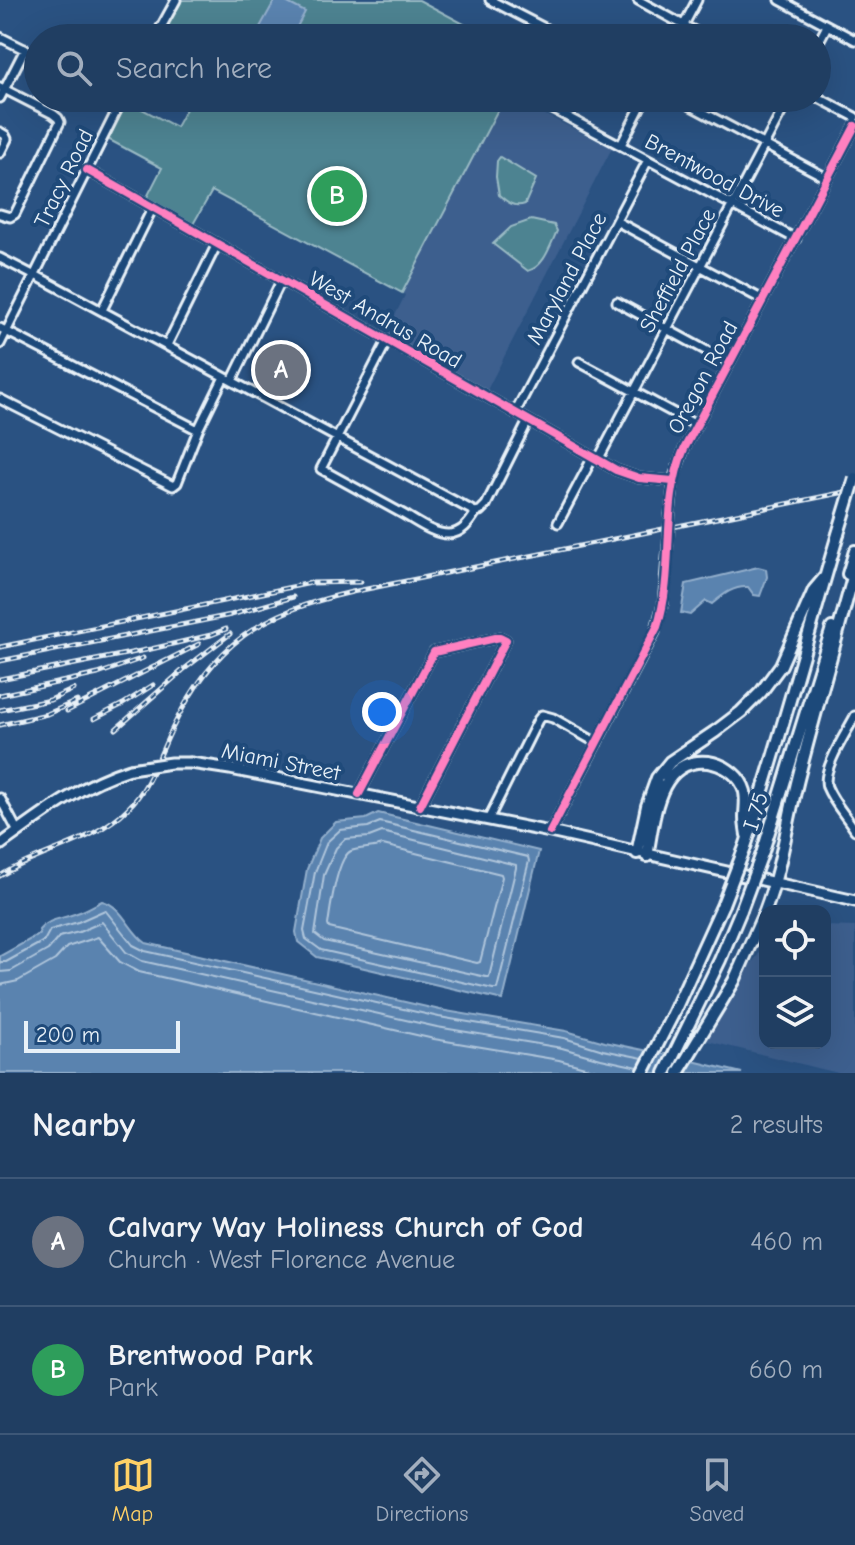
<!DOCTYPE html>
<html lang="en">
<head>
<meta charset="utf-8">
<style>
  body { margin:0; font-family:"Comic Neue",sans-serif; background:#284568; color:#f1f3f6 }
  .controls { position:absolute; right:24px; bottom:24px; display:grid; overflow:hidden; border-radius:16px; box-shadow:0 8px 32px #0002 }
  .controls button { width:72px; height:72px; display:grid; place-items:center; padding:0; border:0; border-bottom:2px solid #3d5777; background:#203e62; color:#f1f3f6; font:40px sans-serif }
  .scale { position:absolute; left:24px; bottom:20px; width:156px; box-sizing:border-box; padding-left:8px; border:4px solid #e8f1f8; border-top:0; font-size:22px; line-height:28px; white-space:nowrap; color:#e8f1f8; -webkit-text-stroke:6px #1f4a7a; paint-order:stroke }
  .you { position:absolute; left:382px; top:712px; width:28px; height:28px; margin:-20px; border:6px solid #fff; border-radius:50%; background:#1a73e8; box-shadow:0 0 0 12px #1a73e833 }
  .badge { display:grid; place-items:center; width:52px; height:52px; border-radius:50%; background:#ffd166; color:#fff; font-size:26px; font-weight:700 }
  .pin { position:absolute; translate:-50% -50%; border:4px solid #fff; box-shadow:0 2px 8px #0006 }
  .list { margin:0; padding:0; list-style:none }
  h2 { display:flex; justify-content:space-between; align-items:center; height:104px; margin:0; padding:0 32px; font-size:34px }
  h2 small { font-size:26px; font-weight:400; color:#a2aebe }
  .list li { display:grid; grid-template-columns:52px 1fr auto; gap:24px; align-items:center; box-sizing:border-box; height:128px; padding:0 32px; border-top:2px solid #3d5777 }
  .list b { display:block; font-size:30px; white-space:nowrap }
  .list p { margin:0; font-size:26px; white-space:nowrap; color:#a2aebe }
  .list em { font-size:26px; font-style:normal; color:#a2aebe }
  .icon { flex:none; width:44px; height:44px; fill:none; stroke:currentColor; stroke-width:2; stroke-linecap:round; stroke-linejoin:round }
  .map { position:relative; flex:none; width:855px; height:1073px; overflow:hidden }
  .search { position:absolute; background:#203e62; box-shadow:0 8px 32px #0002; left:24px; right:24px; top:24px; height:88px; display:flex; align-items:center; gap:20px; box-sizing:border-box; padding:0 28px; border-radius:44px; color:#a2aebe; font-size:30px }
  .sheet { height:360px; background:#203e62 }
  nav { display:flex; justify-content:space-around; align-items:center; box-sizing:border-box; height:112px; border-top:2px solid #3d5777; background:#203e62; font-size:22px; color:#a2aebe }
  nav a { display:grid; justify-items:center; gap:4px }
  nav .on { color:#ffd166 }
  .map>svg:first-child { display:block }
</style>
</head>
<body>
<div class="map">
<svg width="855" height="1073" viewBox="0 0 855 1073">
  <rect width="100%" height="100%" fill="#2a5282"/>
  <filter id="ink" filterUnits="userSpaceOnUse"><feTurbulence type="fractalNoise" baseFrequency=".0125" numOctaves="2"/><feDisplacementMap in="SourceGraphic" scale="16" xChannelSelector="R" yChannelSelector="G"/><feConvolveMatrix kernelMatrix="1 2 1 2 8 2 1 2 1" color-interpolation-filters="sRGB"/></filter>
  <g filter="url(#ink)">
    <path fill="#3c5f8e" d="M504 98H512L612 148 486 392 385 336 405 295 402 293Z
      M825 926 855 927V1073H838L703 1040 716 1022 746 970 762 950 765 941V1043H825Z"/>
    <path fill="#4d8391" stroke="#9abac4" stroke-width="2" d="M181 0H419L490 38H191L167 25Z
      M192 98H504L402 293 212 191 192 226 145 201 162 168 104 137 125 100 176 127Z
      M500 157 536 179 525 204C514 208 507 202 499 195L496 177 497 161Z
      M531 220 554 225 557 231C550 246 544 267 528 271L493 244 511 227Z"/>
    <path fill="#5a83af" stroke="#93afcc" stroke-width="2" d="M275 0H282L305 12 291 38H254Z
      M758 567 766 569 767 577 760 596 754 595 748 587C733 586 723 595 712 604L706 601 690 615 681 613 686 584Z
      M378 813 539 851 503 1000 317 957 298 942 296 932 307 869 320 838 336 822 366 819Z
      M102 901C122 905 130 933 146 943L440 1010 566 1031 605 1042 668 1055 742 1073H0V956L40 934 39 930C49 918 63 919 77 913 86 910 94 905 102 901Z"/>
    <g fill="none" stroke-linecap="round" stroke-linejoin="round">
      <path stroke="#afc5db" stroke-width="2" d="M380 822 528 857 529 861 497 989H493L321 950 306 939 304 931 315 872 327 842 340 830 368 827Z
        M382 832 516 865V868L489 977H486L324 941 315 934 324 875 336 848 345 839 369 837Z
        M383 845 501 874 502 877 480 962 477 963 329 928 328 925C330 910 337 857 351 851 358 848 374 848 383 845Z
        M0 962H6L44 941 50 930 78 922 105 910 133 945 145 951 439 1017 564 1038 603 1050 643 1058
        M0 972 11 971 48 950 59 937 79 932 102 922 126 952 142 961 437 1027 562 1048 601 1059 638 1067
        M0 985 18 981 55 960 67 947 98 937 120 962 139 972 434 1039 559 1060 607 1073"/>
      <defs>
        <path id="minor" d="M490 0 564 38
          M638 0 707 38
          M780 0 855 40
          M0 37 38 56
          M155 38 176 0
          M677 38 697 0
          M817 45 827 26
          M0 87 53 114 58 118 60 122 15 214 10 217 0 214
          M817 97 855 117
          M0 98 25 49
          M532 98 796 239
          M676 98 827 178
          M0 132 5 135 7 139 0 153
          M621 145 645 98
          M87 170 616 470 639 478 673 481
          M616 221 763 300
          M0 258 35 276
          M35 275 475 512 480 511 486 505 528 421
          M617 302 729 363
          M102 310 153 207
          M0 328 198 430
          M387 341 321 469C348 484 376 499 403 514 416 521 433 534 448 534 462 534 470 522 476 512
          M0 344 123 98
          M167 345 217 244
          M579 362 696 425
          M232 381 281 281
          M0 399 173 486 177 483 198 430 224 377
          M515 413 648 160
          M598 460 789 98
          M670 514 674 477 684 449 855 126
          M558 523 593 457
          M855 716C847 732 821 770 827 787 833 802 846 816 855 830
          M359 794 434 652 500 637 506 640 420 806
          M0 798 18 832
          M488 820 538 720 542 715 553 718 597 743
          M550 832 655 632 663 604 668 546"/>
        <path id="major" d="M191 763 230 769 550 832 855 901
          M0 845C41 815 81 784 130 769"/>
        <path id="highway" d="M848 574 855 551
          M745 847C779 744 807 638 838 534
          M763 851 832 628
          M637 853 647 806 657 778 670 762 716 731 741 712 761 692 781 665 814 590 825 577
          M647 856C654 820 657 757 708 762 722 764 737 773 743 786 748 796 745 806 745 817 745 823 746 829 747 835
          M765 911C781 869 787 823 798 779 816 709 836 639 855 570
          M643 1073 673 1014 723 904
          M665 1073 720 960 741 910
          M678 1073 734 981 765 911"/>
      </defs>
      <use href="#minor" stroke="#e8f1f8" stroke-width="13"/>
      <use href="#major" stroke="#e8f1f8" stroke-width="15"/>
      <use href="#highway" stroke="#e8f1f8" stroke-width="16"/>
      <use href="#minor" stroke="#1f4a7a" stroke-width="7"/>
      <use href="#major" stroke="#1f4a7a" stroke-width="9"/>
      <use href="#highway" stroke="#1f4a7a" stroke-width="10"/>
      <defs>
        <path id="rail" d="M0 647 311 583 361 582
          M0 661 231 615 293 597
          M0 679 151 649 211 635 226 629
          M0 695 98 674 143 658
          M0 710 50 700 74 689
          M67 711 199 644
          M94 719 123 704 153 685
          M0 725 47 714 77 701
          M116 729 183 670 230 634
          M0 876C41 850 94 843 128 808 150 787 159 755 172 729 214 642 261 613 352 592L855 490"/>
      </defs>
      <use href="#rail" stroke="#e8f1f8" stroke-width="5"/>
      <use href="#rail" stroke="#1f4a7a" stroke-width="2" stroke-dasharray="6" stroke-linecap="butt"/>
      <defs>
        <path id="minor-bridge" d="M668 546 670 514"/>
        <path id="major-bridge" d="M130 769 171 763H191"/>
        <path id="highway-bridge" d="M838 534 855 478
          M723 904 745 847
          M741 910 763 851"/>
      </defs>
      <use href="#minor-bridge" stroke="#e8f1f8" stroke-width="13" stroke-linecap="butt"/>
      <use href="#major-bridge" stroke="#e8f1f8" stroke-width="15" stroke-linecap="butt"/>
      <use href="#highway-bridge" stroke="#e8f1f8" stroke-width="16" stroke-linecap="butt"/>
      <use href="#minor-bridge" stroke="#1f4a7a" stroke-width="7"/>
      <use href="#major-bridge" stroke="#1f4a7a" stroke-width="9"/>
      <use href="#highway-bridge" stroke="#1f4a7a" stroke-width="10"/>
      <defs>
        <path id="cycleway" d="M87 170 616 470 639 478 673 481
          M359 794 434 652 500 637 506 640 420 806
          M550 832 657 627C676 569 660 505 684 449L855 126"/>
      </defs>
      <use href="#cycleway" stroke="#1f4a7a" stroke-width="13"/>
      <use href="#cycleway" stroke="#ff80c0" stroke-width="8"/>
    </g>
  </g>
  <g text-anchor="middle" stroke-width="8" stroke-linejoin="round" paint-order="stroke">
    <g font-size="22" fill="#e8f1f8" stroke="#1f4a7a">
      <text transform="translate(715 175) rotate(28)" y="8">Brentwood Drive</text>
      <text transform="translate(63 178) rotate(-64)" y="8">Tracy Road</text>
      <text transform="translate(677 270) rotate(-62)" y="8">Sheffield Place</text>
      <text transform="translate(566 278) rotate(-62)" y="8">Maryland Place</text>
      <text transform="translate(386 319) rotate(30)" y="8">West Andrus Road</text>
      <text transform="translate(702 377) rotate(-62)" y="8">Oregon Road</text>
      <text transform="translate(281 761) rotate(11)" y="8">Miami Street</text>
      <text transform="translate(755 811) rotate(-72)" y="8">I 75</text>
    </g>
  </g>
</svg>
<div class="controls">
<button><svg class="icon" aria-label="locate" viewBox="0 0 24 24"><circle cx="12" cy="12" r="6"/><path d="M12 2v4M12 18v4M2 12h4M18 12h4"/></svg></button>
<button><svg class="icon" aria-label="layers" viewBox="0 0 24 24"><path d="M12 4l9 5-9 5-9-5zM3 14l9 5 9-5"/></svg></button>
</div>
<div class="scale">200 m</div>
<div class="you"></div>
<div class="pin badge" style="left:281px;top:370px;background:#6b7280">A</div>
<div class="pin badge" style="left:337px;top:196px;background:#2e9e5b">B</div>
<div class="search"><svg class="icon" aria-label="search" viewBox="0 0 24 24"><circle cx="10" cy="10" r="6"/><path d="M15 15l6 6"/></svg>Search here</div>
</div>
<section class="sheet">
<h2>Nearby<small>2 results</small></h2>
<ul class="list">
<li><span class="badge" style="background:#6b7280">A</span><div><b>Calvary Way Holiness Church of God</b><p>Church · West Florence Avenue</p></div><em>460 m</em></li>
<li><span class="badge" style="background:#2e9e5b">B</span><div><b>Brentwood Park</b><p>Park</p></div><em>660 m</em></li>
</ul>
</section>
<nav>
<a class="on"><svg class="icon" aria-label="map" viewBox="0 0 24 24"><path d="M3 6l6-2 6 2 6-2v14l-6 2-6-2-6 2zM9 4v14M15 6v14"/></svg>Map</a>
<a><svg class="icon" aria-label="directions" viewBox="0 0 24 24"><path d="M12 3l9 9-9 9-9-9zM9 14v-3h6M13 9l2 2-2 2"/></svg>Directions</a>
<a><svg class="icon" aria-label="saved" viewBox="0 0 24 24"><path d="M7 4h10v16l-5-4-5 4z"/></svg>Saved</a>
</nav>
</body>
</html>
